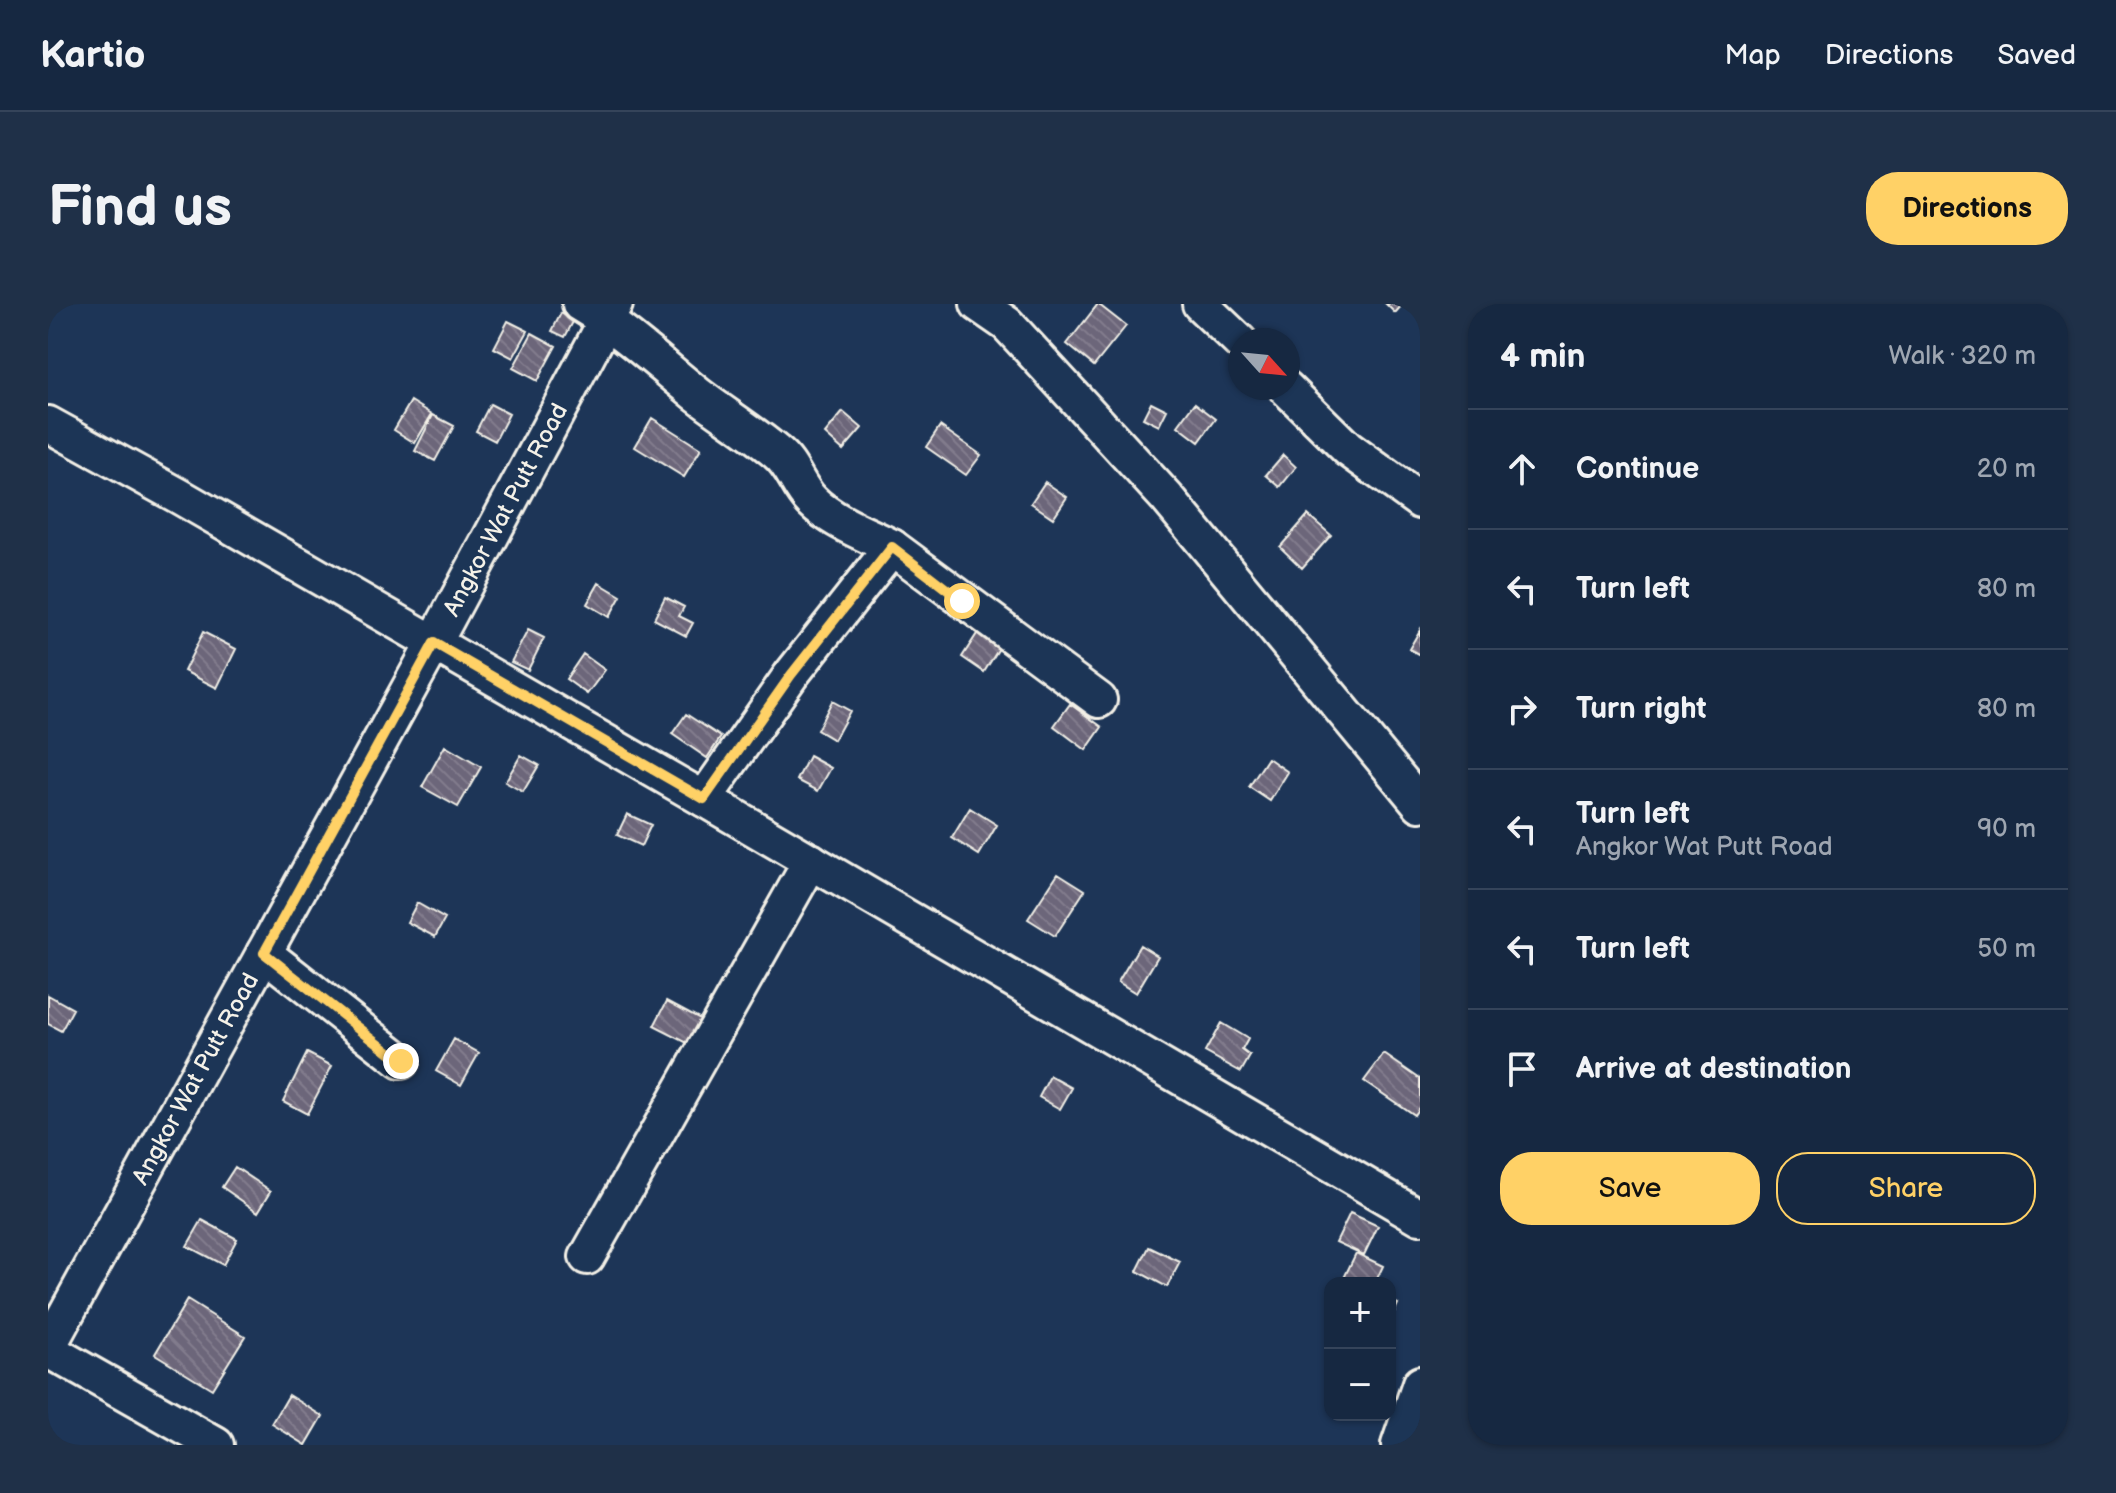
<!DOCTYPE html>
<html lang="en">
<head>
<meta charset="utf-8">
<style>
  body { margin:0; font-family:"Balsamiq Sans",sans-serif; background:#1f3048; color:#f1f3f6 }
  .controls { position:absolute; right:24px; bottom:24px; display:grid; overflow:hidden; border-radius:16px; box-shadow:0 2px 6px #0004 }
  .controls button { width:72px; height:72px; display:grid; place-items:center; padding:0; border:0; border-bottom:2px solid #35445a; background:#162841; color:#f1f3f6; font:40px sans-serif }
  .compass { position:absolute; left:1180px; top:24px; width:72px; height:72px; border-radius:50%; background:#162841; box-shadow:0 2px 6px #0004; rotate:117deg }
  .stop { position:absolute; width:24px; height:24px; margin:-18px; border:6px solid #ffd166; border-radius:50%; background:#fff }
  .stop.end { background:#ffd166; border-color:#fff; box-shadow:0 2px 8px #0008 }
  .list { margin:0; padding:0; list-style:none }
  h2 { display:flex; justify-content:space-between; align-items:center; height:104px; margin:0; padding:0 32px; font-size:34px }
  h2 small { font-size:26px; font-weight:400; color:#9ea6b1 }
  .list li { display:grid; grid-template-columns:52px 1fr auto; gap:24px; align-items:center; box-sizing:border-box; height:120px; padding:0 32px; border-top:2px solid #35445a }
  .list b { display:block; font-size:30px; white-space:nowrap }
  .list p { margin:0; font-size:26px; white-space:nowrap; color:#9ea6b1 }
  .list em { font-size:26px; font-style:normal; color:#9ea6b1 }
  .actions { display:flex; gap:16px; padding:24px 32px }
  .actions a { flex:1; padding:18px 0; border:2px solid #ffd166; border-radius:32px; text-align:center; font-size:28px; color:#ffd166 }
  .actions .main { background:#ffd166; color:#111 }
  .icon { flex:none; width:44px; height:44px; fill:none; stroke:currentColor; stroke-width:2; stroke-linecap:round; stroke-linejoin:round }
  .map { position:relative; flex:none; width:1372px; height:1141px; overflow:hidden; border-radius:32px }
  header { display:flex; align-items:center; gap:48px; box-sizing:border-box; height:112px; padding:0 40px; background:#162841; border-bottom:2px solid #35445a }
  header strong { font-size:38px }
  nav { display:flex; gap:44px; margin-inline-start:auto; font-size:28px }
  .intro { display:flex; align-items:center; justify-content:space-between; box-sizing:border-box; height:192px; padding:0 48px }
  h1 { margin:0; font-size:56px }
  .button { padding:20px 36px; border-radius:32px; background:#ffd166; color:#111; font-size:28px; font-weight:700 }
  main { display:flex; gap:48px; padding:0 48px }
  aside { flex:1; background:#162841; border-radius:32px; box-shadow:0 2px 6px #0004 }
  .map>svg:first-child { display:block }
</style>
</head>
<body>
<header>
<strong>Kartio</strong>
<nav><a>Map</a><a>Directions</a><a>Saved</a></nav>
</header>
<div class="intro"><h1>Find us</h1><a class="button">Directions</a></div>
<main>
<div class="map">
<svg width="1372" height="1141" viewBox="0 0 1372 1141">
  <defs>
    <pattern id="building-back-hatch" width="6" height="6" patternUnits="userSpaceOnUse" patternTransform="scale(2)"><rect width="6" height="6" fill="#6c667a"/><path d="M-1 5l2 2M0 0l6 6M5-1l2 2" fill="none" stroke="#827c8d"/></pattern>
  </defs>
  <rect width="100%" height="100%" fill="#1d3557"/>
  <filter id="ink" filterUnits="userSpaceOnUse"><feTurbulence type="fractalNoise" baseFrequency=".0125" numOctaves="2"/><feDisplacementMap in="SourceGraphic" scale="16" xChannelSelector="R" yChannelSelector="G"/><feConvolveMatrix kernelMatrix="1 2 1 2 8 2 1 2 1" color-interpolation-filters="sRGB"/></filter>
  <g filter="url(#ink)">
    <path fill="url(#building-back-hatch)" stroke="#f4f1e8" stroke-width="2" d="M1050 0 1078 22 1046 62 1019 40Z
      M1338 0H1355L1347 9Z
      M513 9 526 16 517 33 504 27Z
      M460 17 480 27 465 54 446 44Z
      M484 29 508 42 489 77 465 64Z
      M363 97 384 110 367 139 346 126Z
      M1103 98 1119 106 1111 122 1095 114Z
      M1147 99 1168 115 1151 138 1130 122Z
      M442 100 461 110 447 137 428 127Z
      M795 108 814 124 795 146 777 130Z
      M385 111 406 122 387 157 367 147Z
      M604 114 653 145 636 173 587 143Z
      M892 122 933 151 918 171 878 143Z
      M1235 151 1248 163 1232 183 1218 171Z
      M997 178 1019 193 1005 214 983 199Z
      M1260 211 1283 231 1254 264 1232 243Z
      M551 279 573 292 561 313 539 300Z
      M617 293 636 303 631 312 645 319 638 332 606 315Z
      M936 319 958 333 936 368 914 353Z
      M480 326 496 334 480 366 463 358Z
      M1372 326V351L1361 345Z
      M155 328 188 345 169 384 136 367Z
      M535 350 557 366 539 390 518 375Z
      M784 397 802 407 786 436 769 426Z
      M1022 400 1054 423 1038 446 1006 422Z
      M638 410 673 433 659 454 624 430Z
      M397 442 433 463 410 503 374 483Z
      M473 451 491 461 475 488 457 478Z
      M761 452 783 464 770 487 749 476Z
      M1220 454 1240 468 1222 497 1201 483Z
      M922 504 949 521 931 551 904 534Z
      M579 510 603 521 593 542 569 531Z
      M1010 569 1037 586 1007 632 980 615Z
      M369 599 397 615 387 633 359 618Z
      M1092 641 1110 652 1088 689 1070 678Z
      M0 691 25 705 13 727 0 720Z
      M619 697 662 720 649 744 606 722Z
      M1173 719 1200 735 1194 746 1202 752 1193 768 1157 748Z
      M406 735 431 749 413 781 388 767Z
      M259 749 284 762 259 810 235 797Z
      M1336 750 1372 775V802L1366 811 1316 777Z
      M1002 772 1024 784 1012 805 991 793Z
      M187 863 223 887 210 908 174 883Z
      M1302 909 1330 922 1316 951 1288 938Z
      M154 916 189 935 175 961 139 942Z
      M1101 943 1132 958 1119 983 1089 967Z
      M1308 949 1335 962 1327 979H1308L1296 974Z
      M139 996 197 1032 164 1085 107 1050Z
      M1342 996 1350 1000 1342 1017Z
      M241 1091 275 1112 258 1141 224 1120Z"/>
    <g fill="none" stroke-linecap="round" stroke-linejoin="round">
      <defs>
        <g id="minor">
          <path d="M532 0C574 25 611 59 649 90 675 110 703 127 728 148 745 161 749 182 764 197 785 218 818 230 844 243L743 371 656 495"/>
          <path d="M930 0 959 20 1119 194 1372 500"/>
          <path d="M1152 0 1192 38"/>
          <path d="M1238 84 1300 145 1372 197"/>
          <path d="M0 120 131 192 656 495 1372 913"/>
          <path d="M844 243 1051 396"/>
          <path d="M216 649 353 757"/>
          <path d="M539 953 763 557"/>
          <path id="s1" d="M0 1043 386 339 567 0"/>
          <path d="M0 1046 168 1141"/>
          <path d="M1351 1141 1372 1080"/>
        </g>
      </defs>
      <use href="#minor" stroke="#f4f1e8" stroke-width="40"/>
      <use href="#minor" stroke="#1d3557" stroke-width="34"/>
    </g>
  </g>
  <g fill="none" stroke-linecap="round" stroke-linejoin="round" filter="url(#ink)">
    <path stroke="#ffd166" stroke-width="10" d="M353 757 216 649 386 339 656 495 743 371 844 243 914 297"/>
  </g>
  <g text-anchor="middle" stroke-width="6" stroke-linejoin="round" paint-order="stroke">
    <g font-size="24" fill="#f4f1e8" stroke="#1d3557">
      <text dy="8" stroke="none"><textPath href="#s1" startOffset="954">Angkor Wat Putt Road</textPath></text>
      <text dy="8" stroke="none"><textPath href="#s1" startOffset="306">Angkor Wat Putt Road</textPath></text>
    </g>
  </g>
</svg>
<div class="controls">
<button>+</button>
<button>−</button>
</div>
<svg class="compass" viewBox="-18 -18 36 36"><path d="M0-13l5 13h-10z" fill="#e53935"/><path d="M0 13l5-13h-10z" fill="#9ea6b1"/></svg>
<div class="stop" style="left:914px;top:297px"></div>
<div class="stop end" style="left:353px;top:757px"></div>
</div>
<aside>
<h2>4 min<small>Walk · 320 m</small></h2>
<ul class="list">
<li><svg class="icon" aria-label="ahead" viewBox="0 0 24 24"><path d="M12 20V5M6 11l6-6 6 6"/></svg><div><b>Continue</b></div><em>20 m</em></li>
<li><svg class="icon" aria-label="left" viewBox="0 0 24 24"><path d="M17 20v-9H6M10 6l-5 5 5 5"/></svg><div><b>Turn left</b></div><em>80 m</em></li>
<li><svg class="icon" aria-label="right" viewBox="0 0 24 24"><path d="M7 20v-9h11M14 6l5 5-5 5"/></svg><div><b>Turn right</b></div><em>80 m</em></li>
<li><svg class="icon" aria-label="left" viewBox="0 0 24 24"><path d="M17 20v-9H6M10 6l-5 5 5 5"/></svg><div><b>Turn left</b><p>Angkor Wat Putt Road</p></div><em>90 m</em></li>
<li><svg class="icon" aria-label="left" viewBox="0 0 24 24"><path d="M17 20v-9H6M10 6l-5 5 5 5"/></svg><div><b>Turn left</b></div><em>50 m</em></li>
<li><svg class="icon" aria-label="arrive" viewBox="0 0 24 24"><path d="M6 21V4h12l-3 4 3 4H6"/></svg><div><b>Arrive at destination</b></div></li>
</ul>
<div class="actions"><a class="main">Save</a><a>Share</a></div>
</aside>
</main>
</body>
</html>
